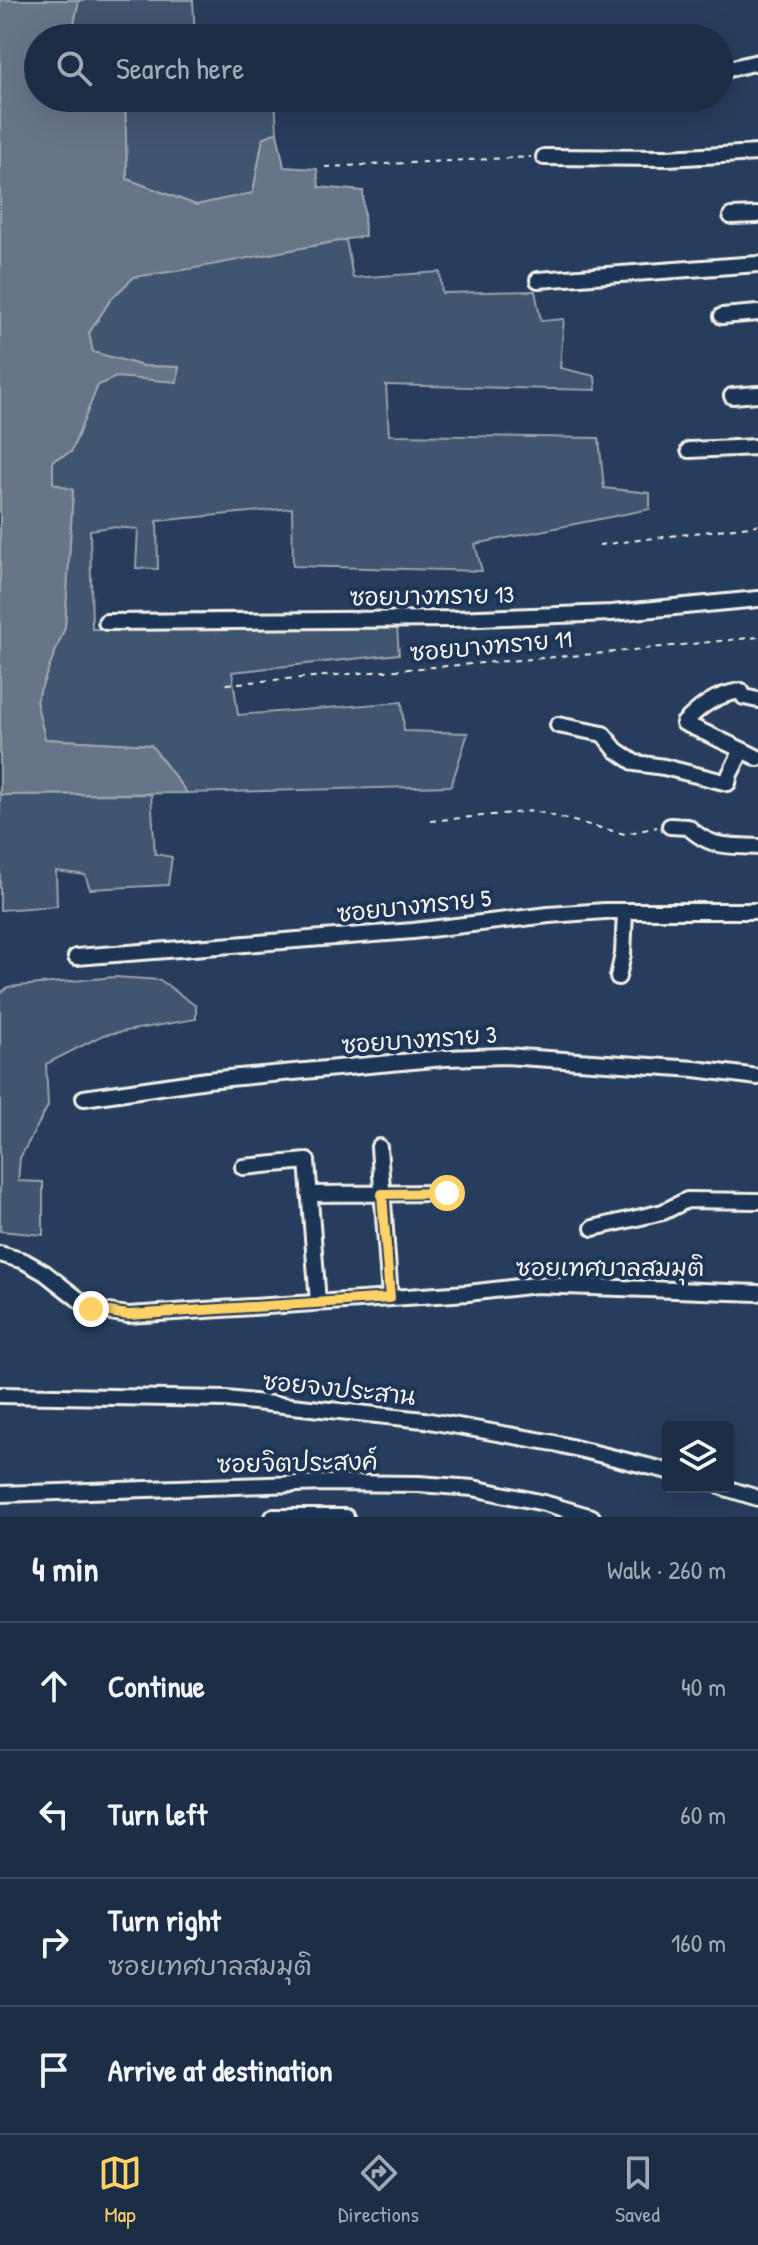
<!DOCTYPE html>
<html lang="en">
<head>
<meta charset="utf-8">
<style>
  body { margin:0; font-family:"Patrick Hand","Playpen Sans Thai",sans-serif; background:#293a51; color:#f1f3f6 }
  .controls { position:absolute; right:24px; bottom:24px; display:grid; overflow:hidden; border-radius:8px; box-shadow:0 8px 32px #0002 }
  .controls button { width:72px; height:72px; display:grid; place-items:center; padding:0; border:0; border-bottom:2px solid #3a4a5f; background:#1c2e46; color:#f1f3f6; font:40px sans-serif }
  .stop { position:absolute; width:24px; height:24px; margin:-18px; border:6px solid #ffd166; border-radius:50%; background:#fff }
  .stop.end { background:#ffd166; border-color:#fff; box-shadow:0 2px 8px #0008 }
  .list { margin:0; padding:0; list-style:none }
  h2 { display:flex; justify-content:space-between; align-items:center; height:104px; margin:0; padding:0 32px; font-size:34px }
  h2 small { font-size:26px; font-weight:400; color:#a0a8b3 }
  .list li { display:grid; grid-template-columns:52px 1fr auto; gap:24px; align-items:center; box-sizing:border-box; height:128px; padding:0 32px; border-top:2px solid #3a4a5f }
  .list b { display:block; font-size:30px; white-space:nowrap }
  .list p { margin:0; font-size:26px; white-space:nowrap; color:#a0a8b3 }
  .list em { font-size:26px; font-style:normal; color:#a0a8b3 }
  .icon { flex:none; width:44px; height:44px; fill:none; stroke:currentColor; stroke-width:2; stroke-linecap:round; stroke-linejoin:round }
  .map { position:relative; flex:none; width:758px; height:1517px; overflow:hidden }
  .search { position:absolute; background:#1c2e46; box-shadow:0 8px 32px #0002; left:24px; right:24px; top:24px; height:88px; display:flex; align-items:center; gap:20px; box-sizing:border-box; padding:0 28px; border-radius:44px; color:#a0a8b3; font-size:30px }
  .sheet { height:616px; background:#1c2e46 }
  nav { display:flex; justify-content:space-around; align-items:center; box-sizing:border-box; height:112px; border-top:2px solid #3a4a5f; background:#1c2e46; font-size:22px; color:#a0a8b3 }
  nav a { display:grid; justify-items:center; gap:4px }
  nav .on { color:#ffd166 }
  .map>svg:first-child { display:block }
</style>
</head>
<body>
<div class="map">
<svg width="758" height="1517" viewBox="0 0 758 1517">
  <rect width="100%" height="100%" fill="#263d5d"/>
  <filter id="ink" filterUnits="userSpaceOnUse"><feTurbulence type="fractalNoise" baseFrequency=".0125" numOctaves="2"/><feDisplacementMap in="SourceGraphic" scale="16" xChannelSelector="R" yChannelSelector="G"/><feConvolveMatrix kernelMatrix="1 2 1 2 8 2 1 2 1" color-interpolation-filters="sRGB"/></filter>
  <g filter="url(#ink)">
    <path fill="#40546f" stroke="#9aa2ac" stroke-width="2" d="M79 0H193L195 38H71Z
      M125 98H275L277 132 263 138 253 193 196 205 127 179Z
      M346 240 353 278 440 272 442 293 535 291 541 321 564 319 560 368 595 376 596 390 386 385 389 435 599 438 604 488 650 493V509L475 544 482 571 293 566 292 508 157 521 158 569 136 568 138 529 111 527 90 530 92 629 397 628 399 654 232 672 238 715 402 702 404 731 468 733 451 786 187 793 151 745 45 739 36 701 65 627 73 491 53 483V460L71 452 98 385 116 377 177 381 178 367 143 366 92 352 89 333 111 299 134 277Z
      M151 794 155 854 172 857 168 885 90 889 85 875 56 871 57 906 0 910V795Z
      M115 977 160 980 196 1006V1019L103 1035 46 1064 48 1106 20 1158 18 1181 43 1182V1235L0 1231V994L8 987Z"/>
    <path fill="#677588" stroke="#9fa7ae" stroke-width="2" d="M0 0H79L71 38H38V98H125L127 179 196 205 253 193 263 138 277 132 284 167 317 169 319 187 363 191 365 236 190 269 134 277 111 299 89 333 93 352 143 366 179 367 177 382 116 377 98 385 71 452 53 460V483L73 490 65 627 36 701 45 739 151 745 187 793 0 795Z"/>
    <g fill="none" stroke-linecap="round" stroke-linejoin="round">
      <defs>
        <path id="minor" d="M720 71 758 62
          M544 157 667 158 758 153
          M731 216 758 215
          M538 280 758 264
          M722 316 758 313
          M732 396 758 394
          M689 450 758 447
          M106 622 453 619 612 613 758 599
          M558 725 603 734 616 750 635 763 664 767 728 783 730 774 742 750 758 758
          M742 750 684 723C702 705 715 695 741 691L744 697 758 700
          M670 826 688 827C712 849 728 845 758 847
          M76 957 413 931 549 915 605 911H758
          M618 977 623 954 625 912
          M84 1098 207 1080 445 1058 505 1056 695 1069 758 1077
          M379 1147 390 1298
          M243 1167 307 1161 318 1302
          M309 1194 447 1193
          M593 1228 663 1212 687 1200 758 1201
          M0 1254 24 1261 45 1273 91 1309 128 1315 468 1293 536 1285 758 1293
          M0 1395 226 1399 424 1420 554 1443 668 1471
          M722 1487 758 1498
          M0 1494 327 1483 419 1484 473 1488 544 1503 592 1517
          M273 1517H346"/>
      </defs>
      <use href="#minor" stroke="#f4f1e8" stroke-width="20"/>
      <path stroke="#f4f1e8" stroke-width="2" stroke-dasharray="6 6" stroke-linecap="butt" d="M325 167 531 157
        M599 545 758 525
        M226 684 605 653 758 637
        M430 821 534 811 625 834 657 827"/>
      <use href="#minor" stroke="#1d3557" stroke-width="14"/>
    </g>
  </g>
  <g fill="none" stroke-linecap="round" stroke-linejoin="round" filter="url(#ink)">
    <path stroke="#ffd166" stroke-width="10" d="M91 1309 128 1315 390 1298 382 1194 447 1193"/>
  </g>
  <g text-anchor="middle" stroke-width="8" stroke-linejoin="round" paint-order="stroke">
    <g font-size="24" fill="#f4f1e8" stroke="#1d3557">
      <text transform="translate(432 596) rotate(-1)" y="8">ซอยบางทราย 13</text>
      <text transform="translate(491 646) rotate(-5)" y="8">ซอยบางทราย 11</text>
      <text transform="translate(414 906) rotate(-6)" y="8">ซอยบางทราย 5</text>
      <text transform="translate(419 1040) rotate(-4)" y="8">ซอยบางทราย 3</text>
      <text x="610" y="1276">ซอยเทศบาลสมมุติ</text>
      <text transform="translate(339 1389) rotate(6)" y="8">ซอยจงประสาน</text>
      <text transform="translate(297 1463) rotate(-1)" y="8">ซอยจิตประสงค์</text>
    </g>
  </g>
</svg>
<div class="controls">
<button><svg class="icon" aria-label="layers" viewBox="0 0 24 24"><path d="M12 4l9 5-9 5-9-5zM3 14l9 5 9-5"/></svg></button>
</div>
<div class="stop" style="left:447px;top:1193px"></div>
<div class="stop end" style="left:91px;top:1309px"></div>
<div class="search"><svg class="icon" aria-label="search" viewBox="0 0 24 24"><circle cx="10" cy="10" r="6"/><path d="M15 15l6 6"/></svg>Search here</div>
</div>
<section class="sheet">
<h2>4 min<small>Walk · 260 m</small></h2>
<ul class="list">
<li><svg class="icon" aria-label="ahead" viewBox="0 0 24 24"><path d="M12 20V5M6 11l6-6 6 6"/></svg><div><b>Continue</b></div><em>40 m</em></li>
<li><svg class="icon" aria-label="left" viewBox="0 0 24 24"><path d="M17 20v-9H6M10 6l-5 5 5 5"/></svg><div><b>Turn left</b></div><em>60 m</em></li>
<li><svg class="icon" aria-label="right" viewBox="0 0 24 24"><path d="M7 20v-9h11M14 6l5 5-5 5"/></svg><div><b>Turn right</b><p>ซอยเทศบาลสมมุติ</p></div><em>160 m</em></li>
<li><svg class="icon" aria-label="arrive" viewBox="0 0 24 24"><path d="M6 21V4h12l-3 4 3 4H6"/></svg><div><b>Arrive at destination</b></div></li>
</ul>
</section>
<nav>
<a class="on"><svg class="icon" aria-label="map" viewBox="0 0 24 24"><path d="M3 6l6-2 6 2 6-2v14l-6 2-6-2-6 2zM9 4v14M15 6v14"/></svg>Map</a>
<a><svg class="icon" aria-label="directions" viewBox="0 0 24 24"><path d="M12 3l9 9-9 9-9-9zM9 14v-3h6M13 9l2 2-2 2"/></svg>Directions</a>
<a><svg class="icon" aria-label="saved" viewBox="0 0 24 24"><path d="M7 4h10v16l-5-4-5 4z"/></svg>Saved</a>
</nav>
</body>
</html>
